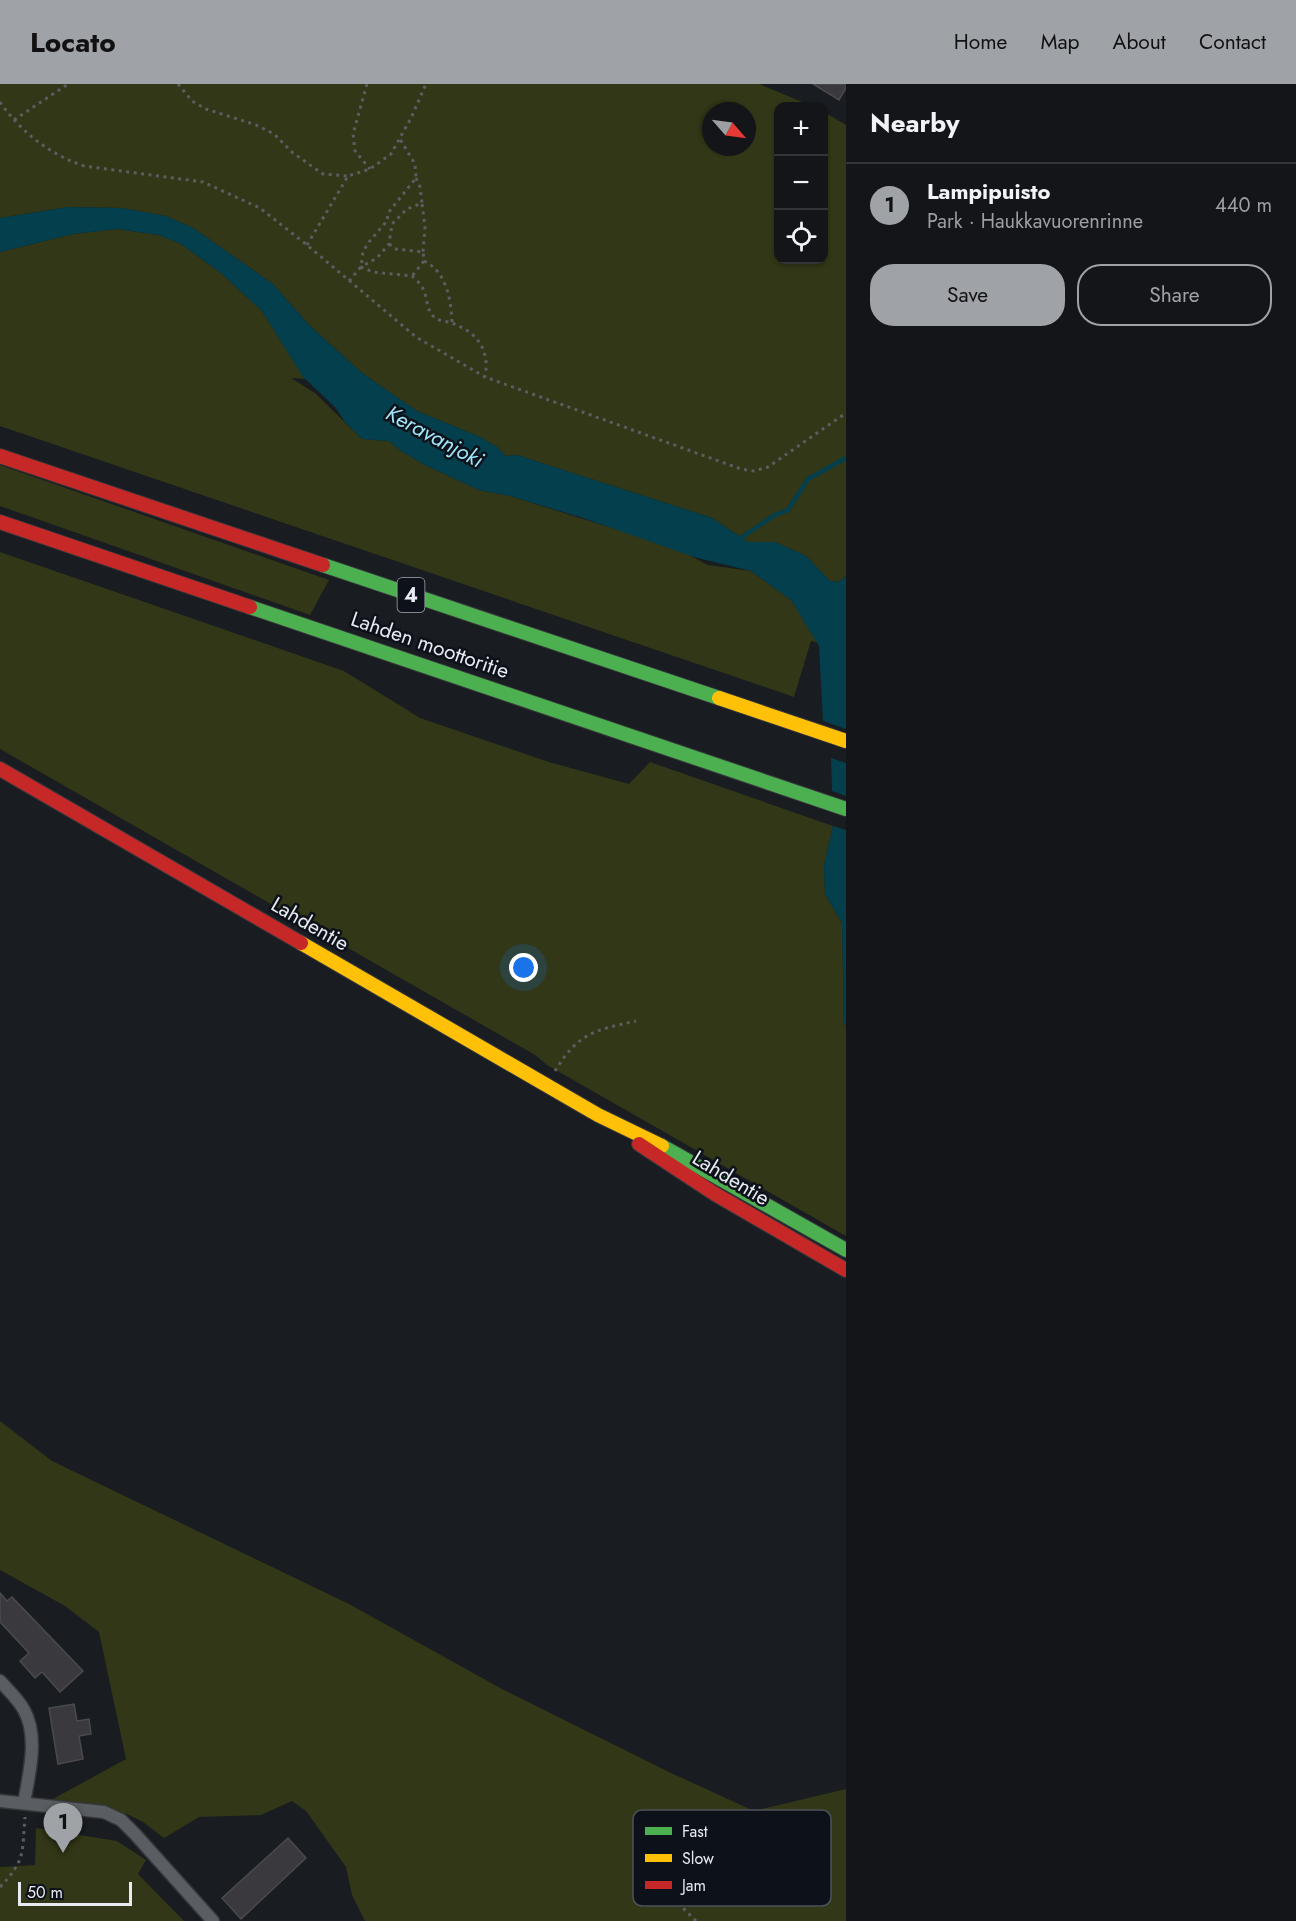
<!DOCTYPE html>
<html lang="en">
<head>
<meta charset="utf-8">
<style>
  body { margin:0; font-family:Jost,sans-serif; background:#202225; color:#f1f3f6 }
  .controls { position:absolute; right:18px; top:18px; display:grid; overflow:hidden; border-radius:12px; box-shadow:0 2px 4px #0004 }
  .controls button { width:54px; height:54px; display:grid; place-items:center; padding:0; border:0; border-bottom:2px solid #323437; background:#131518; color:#f1f3f6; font:30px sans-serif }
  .compass { position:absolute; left:702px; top:18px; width:54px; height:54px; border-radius:50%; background:#131518; box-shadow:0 2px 4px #0004; rotate:118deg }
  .scale { position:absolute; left:18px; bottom:15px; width:114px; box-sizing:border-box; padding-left:6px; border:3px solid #e7eaf0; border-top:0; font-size:16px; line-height:21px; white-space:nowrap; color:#e7eaf0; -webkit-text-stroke:4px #0d121a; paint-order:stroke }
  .you { position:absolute; left:524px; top:884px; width:21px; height:21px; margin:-15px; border:4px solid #fff; border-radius:50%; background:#1a73e8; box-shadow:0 0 0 9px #1a73e833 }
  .badge { display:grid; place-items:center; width:39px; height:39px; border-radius:50%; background:#9fa2a7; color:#111; font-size:20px; font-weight:700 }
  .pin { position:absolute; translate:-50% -50px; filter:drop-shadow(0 2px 3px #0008) }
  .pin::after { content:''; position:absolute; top:32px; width:21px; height:18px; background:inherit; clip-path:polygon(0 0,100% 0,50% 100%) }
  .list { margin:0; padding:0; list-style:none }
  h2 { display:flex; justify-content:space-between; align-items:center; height:78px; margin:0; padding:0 24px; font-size:26px }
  h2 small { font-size:20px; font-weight:400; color:#9d9fa2 }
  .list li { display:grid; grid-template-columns:39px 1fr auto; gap:18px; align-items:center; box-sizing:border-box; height:84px; padding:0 24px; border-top:2px solid #323437 }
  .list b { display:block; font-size:22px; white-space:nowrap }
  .list p { margin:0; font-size:20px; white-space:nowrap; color:#9d9fa2 }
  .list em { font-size:20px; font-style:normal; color:#9d9fa2 }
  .actions { display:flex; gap:12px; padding:18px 24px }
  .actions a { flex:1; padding:14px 0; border:2px solid #9fa2a7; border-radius:24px; text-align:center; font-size:21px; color:#9fa2a7 }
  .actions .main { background:#9fa2a7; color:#111 }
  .icon { flex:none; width:33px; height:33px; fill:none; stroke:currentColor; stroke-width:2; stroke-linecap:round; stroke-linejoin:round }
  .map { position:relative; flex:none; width:846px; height:1837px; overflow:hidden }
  header { display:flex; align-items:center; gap:36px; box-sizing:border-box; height:84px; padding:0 30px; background:#9fa2a7; color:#111 }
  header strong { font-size:28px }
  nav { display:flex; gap:33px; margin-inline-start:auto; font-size:21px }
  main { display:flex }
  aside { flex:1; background:#131518 }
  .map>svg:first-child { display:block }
</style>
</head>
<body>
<header>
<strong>Locato</strong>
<nav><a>Home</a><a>Map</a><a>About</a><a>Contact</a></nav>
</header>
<main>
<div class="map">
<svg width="846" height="1837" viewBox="0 0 846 1837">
  <rect width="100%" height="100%" fill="#191c20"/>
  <path fill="#323717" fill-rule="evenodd" d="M0 0H759L812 22H778V176H824V28L846 41V492L839 498 830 497 806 472 775 458H748L712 434 517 371 506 372 497 363 480 353 417 327 362 289 309 241 273 200 193 144 166 132 122 124 68 123 0 134ZM711 27H747V63H711Z
    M117 145 159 151 181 160 221 189 262 227 305 295 291 294 315 309 362 355 389 357 401 367 425 381 479 406 510 412 676 464 708 481 751 487 791 516 818 559 811 557 794 613 0 342V168L73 150Z
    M0 381 329 496 310 531 0 422Z
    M0 468 344 587 420 634 549 678 629 700 650 678 833 742 824 781 825 810 842 839 844 939 846 943V1152L547 981 535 971 0 665Z
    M0 1337 52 1377 349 1520 502 1605 669 1688 754 1727 846 1705V1837H365L352 1811 346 1783 306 1727 292 1717 261 1731 199 1733 164 1754 143 1738 127 1730 53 1715 126 1675 99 1548 65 1522 0 1486Z
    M36 1744 117 1757 146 1776 138 1790 184 1837H0V1783L35 1781Z"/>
  <path fill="#033f4c" d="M68 123 122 124 166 132 193 144 273 200 309 241 362 289 417 327 480 353 497 363 506 372 517 371 712 434 748 458H775L806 472 830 497 839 498 846 492V645L823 637 819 562 791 516 751 487 694 473 583 434 510 412 479 406 425 381 401 367 389 357 362 355 345 338 335 323 303 293 262 227 221 189 181 160 159 151 117 145 73 150 0 168V134Z
    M831 674 846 679V712L832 707Z
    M833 742 846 746V943L844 939 842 839 825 810 824 781Z"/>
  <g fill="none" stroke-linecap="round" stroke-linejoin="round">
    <path stroke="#033f4c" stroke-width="4.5" d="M736 457 775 431 788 426 808 395 846 374"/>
  </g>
  <path fill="#3a3a3e" stroke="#4a4a4e" stroke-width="1.5" d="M813 0H846V4L839 16Z
    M0 1509 7 1517 12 1513 83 1587 60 1608 42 1588 35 1594 20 1577 29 1569 0 1538Z
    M74 1620 77 1637 89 1635 91 1650 79 1652 83 1675 58 1680 49 1624Z
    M288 1754 306 1774 241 1835 222 1814Z"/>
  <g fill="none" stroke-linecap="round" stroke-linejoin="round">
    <defs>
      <path id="street" d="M0 1597C8 1606 18 1615 24 1626 39 1653 29 1690 24 1719
        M0 1717 104 1728 121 1736 135 1750 213 1837"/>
      <path id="fast" d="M323 481 719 614
        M250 523 846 725
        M662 1062 846 1166"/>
      <path id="slow" d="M719 614 846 657
        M301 859 598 1031 662 1062"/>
      <path id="jam" d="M0 372 323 481
        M0 438 250 523
        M0 685 301 859
        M639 1060 715 1110 846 1186"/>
    </defs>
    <use href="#street" stroke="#36373b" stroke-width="15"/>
    <use href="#fast" stroke="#36373b" stroke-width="16"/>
    <use href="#slow" stroke="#36373b" stroke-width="16"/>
    <use href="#jam" stroke="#36373b" stroke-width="16"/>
    <path stroke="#5c5d61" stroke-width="3" stroke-dasharray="3 4.5" stroke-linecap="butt" d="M178 0 192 17 206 25 256 41 274 50 293 69 323 90 348 92
      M367 0 353 50 355 67 370 85
      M0 18C21 48 49 70 84 82L203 98 260 124 307 161 416 253 485 293 741 385 754 387 768 383 846 329
      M14 36 68 0
      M416 94 420 103 422 119 407 125 392 140 389 160 377 174 361 183 373 188 412 192C415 195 420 199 422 203 428 212 425 224 434 233 438 237 446 237 452 239 478 249 490 266 485 293
      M422 120 425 143 423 168
      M389 160 396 165 423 168 424 177 412 192
      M307 161 348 92 370 85 391 70 411 34 426 0
      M424 177C447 188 451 216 452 239
      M349 197 361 183 363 168 368 159 387 137 388 129 416 94 415 80 400 55
      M555 987C578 949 595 946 636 937
      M0 1803C26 1776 22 1768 25 1733
      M696 1837 679 1820 674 1812 698 1768 715 1747 733 1748 748 1737"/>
    <use href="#street" stroke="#5a5d61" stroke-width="12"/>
    <use href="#fast" stroke="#4caf50" stroke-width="14"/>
    <use href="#slow" stroke="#ffc107" stroke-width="14"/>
    <use href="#jam" stroke="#c62828" stroke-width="14"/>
  </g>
  <g text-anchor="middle" stroke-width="5" stroke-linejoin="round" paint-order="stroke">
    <rect fill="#0d121a" stroke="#a6a9b0" stroke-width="1.5" x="397.5" y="494" width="27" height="34" rx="4.5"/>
    <g font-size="20" font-weight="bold" fill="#e7eaf0">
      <text x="411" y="518">4</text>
    </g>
    <g font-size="21" fill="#e7eaf0" stroke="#0d121a">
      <text transform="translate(430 561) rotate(19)" y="7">Lahden moottoritie</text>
      <text transform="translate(310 840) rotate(30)" y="7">Lahdentie</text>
      <text transform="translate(731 1094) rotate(31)" y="7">Lahdentie</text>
    </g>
    <g font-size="22" font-style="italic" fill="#9fe4f8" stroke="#0d121a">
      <text transform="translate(435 352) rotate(28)" y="8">Keravanjoki</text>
    </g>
  </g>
  <rect x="633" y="1726" width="198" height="96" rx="9" fill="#0d121a" stroke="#4e535a" stroke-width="1.5"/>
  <rect x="645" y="1743" width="27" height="8" fill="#4caf50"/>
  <rect x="645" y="1770" width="27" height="8" fill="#ffc107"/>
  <rect x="645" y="1797" width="27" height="8" fill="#c62828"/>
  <g font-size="16" fill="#e7eaf0">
    <text x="682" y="1753">Fast</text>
    <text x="682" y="1780">Slow</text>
    <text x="682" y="1807">Jam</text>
  </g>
</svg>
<div class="controls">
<button>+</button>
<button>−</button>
<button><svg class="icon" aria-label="locate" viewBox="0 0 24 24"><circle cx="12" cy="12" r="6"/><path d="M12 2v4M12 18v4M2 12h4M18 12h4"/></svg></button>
</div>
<svg class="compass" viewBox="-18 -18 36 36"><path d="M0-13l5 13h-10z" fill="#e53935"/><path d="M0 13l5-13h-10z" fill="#9d9fa2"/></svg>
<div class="scale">50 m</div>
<div class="you"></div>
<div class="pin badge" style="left:63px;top:1769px">1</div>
</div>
<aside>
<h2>Nearby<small></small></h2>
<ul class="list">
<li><span class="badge">1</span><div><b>Lampipuisto</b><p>Park · Haukkavuorenrinne</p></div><em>440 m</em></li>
</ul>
<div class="actions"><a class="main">Save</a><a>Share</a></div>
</aside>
</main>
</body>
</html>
